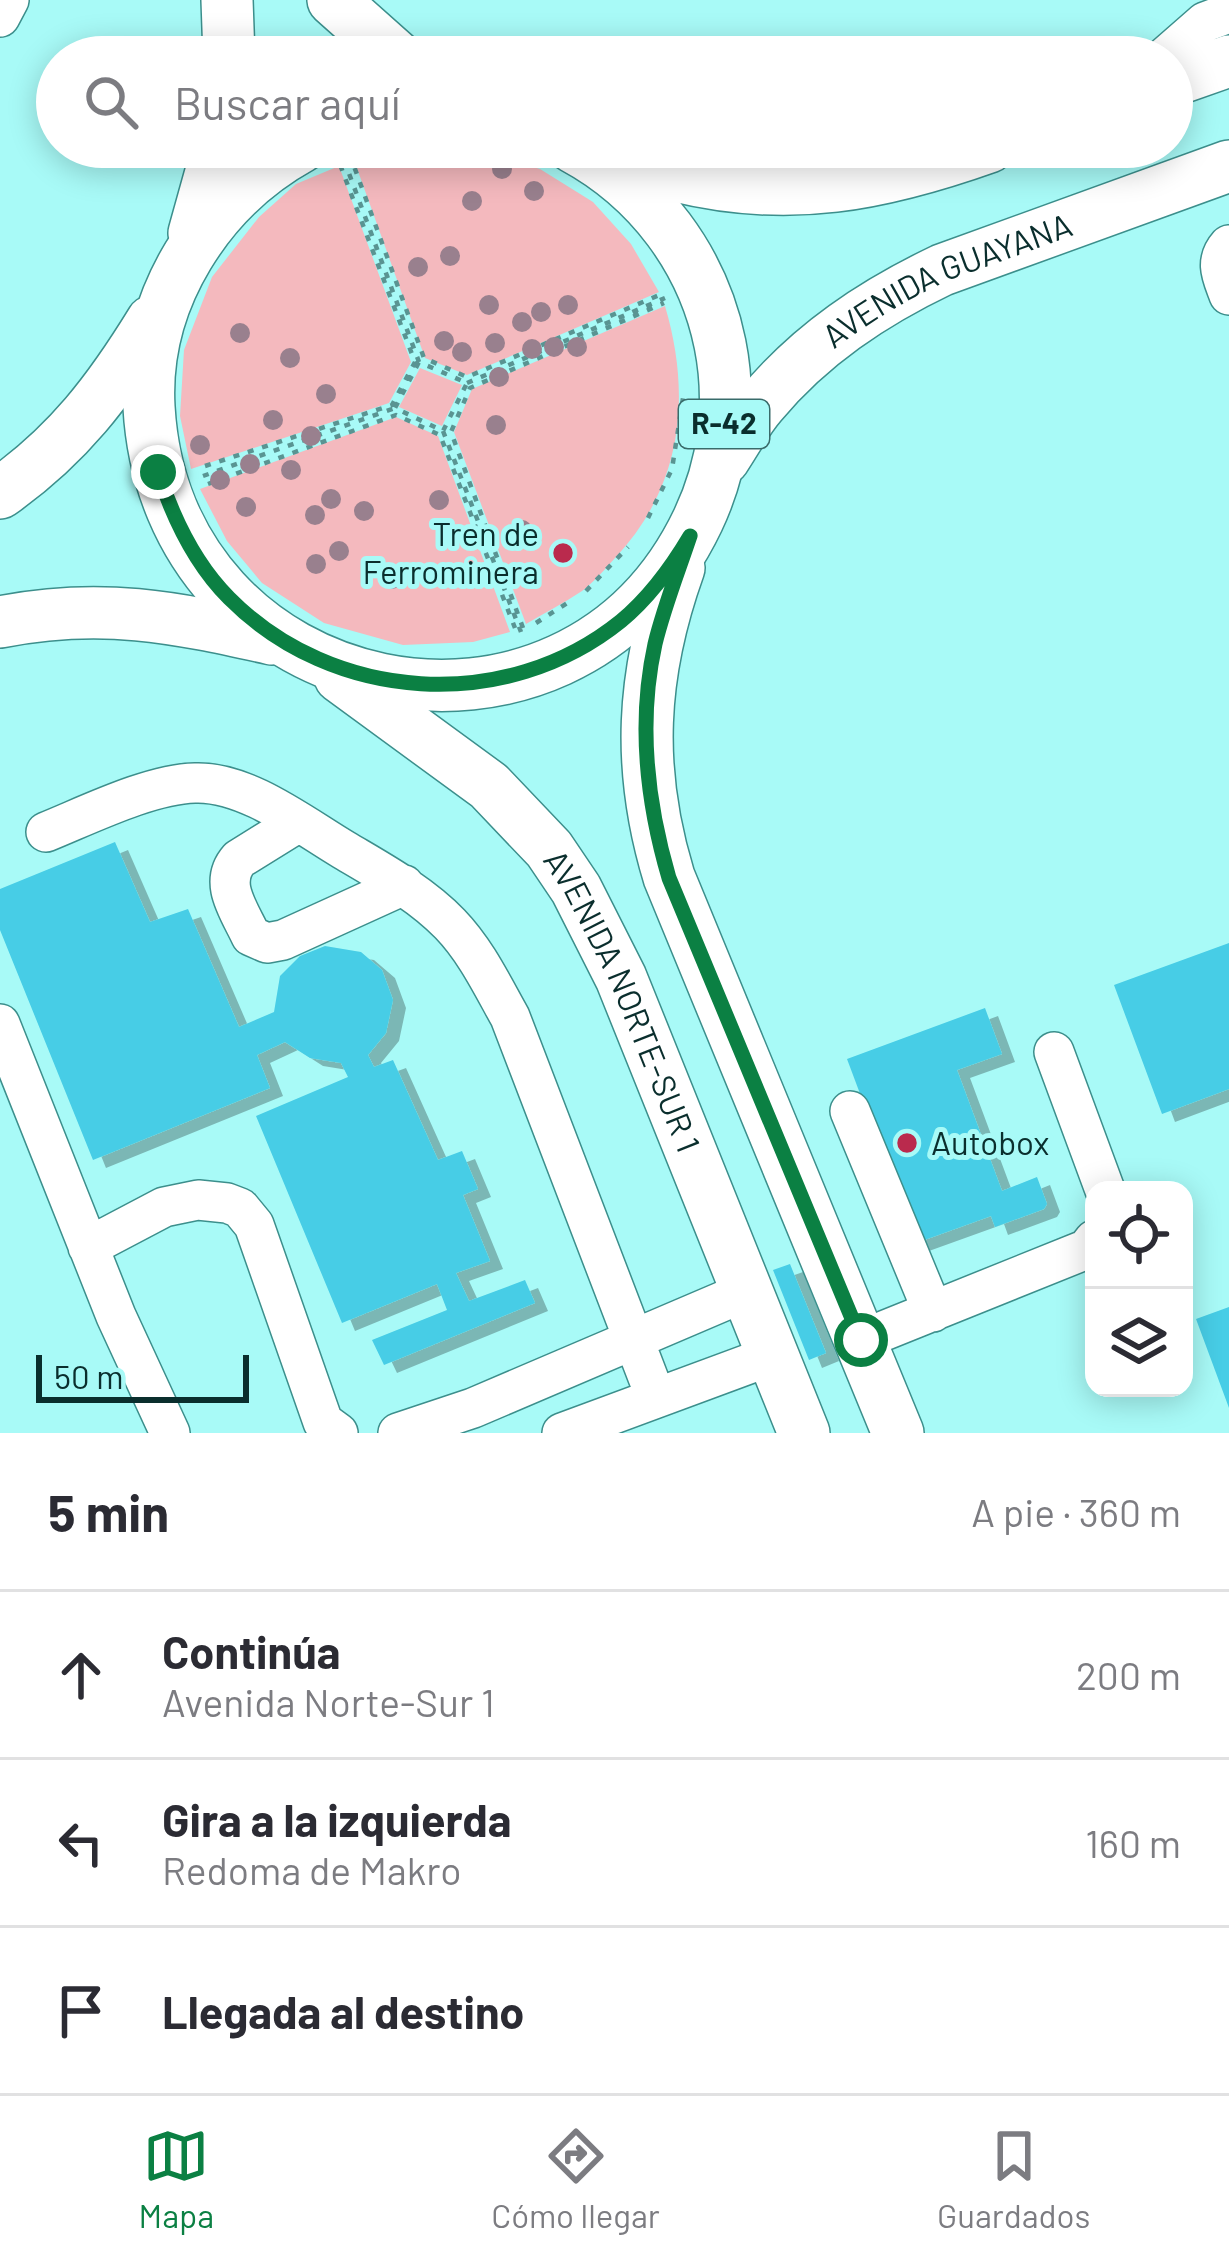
<!DOCTYPE html>
<html lang="es">
<head>
<meta charset="utf-8">
<style>
  body { margin:0; font-family:Barlow,sans-serif; background:#f7f7f7; color:#2b2b33 }
  .controls { position:absolute; right:36px; bottom:36px; display:grid; overflow:hidden; border-radius:24px; box-shadow:0 6px 30px #0003 }
  .controls button { width:108px; height:108px; display:grid; place-items:center; padding:0; border:0; border-bottom:3px solid #e1e1e2; background:#fff; color:#2b2b33; font:60px sans-serif }
  .scale { position:absolute; left:36px; bottom:30px; width:213px; box-sizing:border-box; padding-left:12px; border:6px solid #0a2e2d; border-top:0; font-size:33px; line-height:42px; white-space:nowrap; color:#0a2e2d; -webkit-text-stroke:9px #a8faf7; paint-order:stroke }
  .stop { position:absolute; width:36px; height:36px; margin:-27px; border:9px solid #0b8043; border-radius:50%; background:#fff }
  .stop.end { background:#0b8043; border-color:#fff; box-shadow:0 3px 12px #0008 }
  .list { margin:0; padding:0; list-style:none }
  h2 { display:flex; justify-content:space-between; align-items:center; height:156px; margin:0; padding:0 48px; font-size:51px }
  h2 small { font-size:39px; font-weight:400; color:#7c7c81 }
  .list li { display:grid; grid-template-columns:78px 1fr auto; gap:36px; align-items:center; box-sizing:border-box; height:168px; padding:0 48px; border-top:3px solid #e1e1e2 }
  .list b { display:block; font-size:45px; white-space:nowrap }
  .list p { margin:0; font-size:39px; white-space:nowrap; color:#7c7c81 }
  .list em { font-size:39px; font-style:normal; color:#7c7c81 }
  .icon { flex:none; width:66px; height:66px; fill:none; stroke:currentColor; stroke-width:2; stroke-linecap:round; stroke-linejoin:round }
  .map { position:relative; flex:none; width:1229px; height:1433px; overflow:hidden }
  .search { position:absolute; background:#fff; box-shadow:0 6px 30px #0003; left:36px; right:36px; top:36px; height:132px; display:flex; align-items:center; gap:30px; box-sizing:border-box; padding:0 42px; border-radius:66px; color:#7c7c81; font-size:45px }
  .sheet { height:660px; background:#fff }
  nav { display:flex; justify-content:space-around; align-items:center; box-sizing:border-box; height:168px; border-top:3px solid #e1e1e2; background:#fff; font-size:33px; color:#7c7c81 }
  nav a { display:grid; justify-items:center; gap:6px }
  nav .on { color:#0b8043 }
  .map>svg:first-child { display:block }
</style>
</head>
<body>
<div class="map">
<svg width="1229" height="1433" viewBox="0 0 1229 1433">
  <defs>
    <filter id="shadow"><feDropShadow dx="13" dy="8" stdDeviation="0" flood-color="#0004"/></filter>
  </defs>
  <rect width="100%" height="100%" fill="#a8faf7"/>
  <path fill="#f4b9be" d="M412 147 476 149 540 169 593 202 631 244 659 292 467 375 425 358 354 160Z
    M339 166 411 362 389 403 191 469 180 416 184 350 212 277 259 217 296 184Z
    M665 306C692 397 682 487 615 558 605 569 594 582 582 591 564 603 544 613 526 624L454 432 472 389Z
    M420 368 462 385 442 426 399 407Z
    M396 417 438 436 510 632 473 642 403 645 324 623 262 583 227 541 200 489Z"/>
  <path fill="#47cde6" filter="url(#shadow)" d="M115 842 150 922 188 909 239 1027 274 1012 280 976 300 956 325 946 361 952 382 970 393 1000 386 1033 368 1055 374 1067 393 1060 438 1160 462 1151 478 1189 463 1195 490 1261 456 1273 469 1301 525 1280 535 1303 384 1365 372 1340 447 1310 437 1284 342 1323 256 1116 348 1077 341 1063 310 1058 285 1042 257 1055 270 1088 93 1160 0 930V889Z
    M1229 943V1089L1162 1114 1114 985Z
    M985 1008 1002 1054 957 1070 1002 1191 1037 1177 1047 1204 1044 1209 995 1227 991 1216 916 1243 847 1059Z
    M790 1264 826 1353 809 1360 773 1270Z
    M1229 1307V1408L1196 1319Z"/>
  <g fill="none" stroke-linecap="round" stroke-linejoin="round">
    <defs>
      <path id="minor" d="M0 17 9 0
        M1165 57 1205 22 1229 13
        M1229 245C1214 262 1222 276 1229 295
        M299 822 239 859C218 883 239 910 251 936L267 943 283 940 404 885
        M46 832C88 815 150 784 195 783 246 781 302 825 344 850 381 872 420 893 450 924 476 951 492 985 510 1017L656 1398
        M0 1024 116 1316 170 1433
        M1054 1052 1105 1190
        M850 1111 933 1312
        M88 1247 164 1207 198 1200 227 1203 240 1208 254 1225 323 1422 338 1433
        M861 1340 1087 1249 1094 1240
        M398 1433 473 1408 747 1291
        M562 1433 773 1355"/>
      <g id="major">
        <path d="M227 0 229 57"/>
        <path d="M333 0 397 57"/>
        <path d="M1172 81 1229 61"/>
        <path d="M301 147C209 198 143 299 149 407 166 709 568 793 698 520 724 465 732 404 720 344 703 260 649 188 573 147"/>
        <path d="M604 154C628 161 652 170 676 176 789 204 882 185 989 147"/>
        <path d="M194 233 218 147"/>
        <path id="s1" d="M724 459C736 441 747 420 761 404 811 344 873 303 942 270L1229 166"/>
        <path d="M0 493C68 445 109 391 152 321"/>
        <path d="M679 568C641 674 636 769 669 877L898 1433"/>
        <path d="M0 622C101 602 174 617 272 639"/>
        <path id="s2" d="M340 677 489 786 549 849 576 889 621 978 804 1433"/>
      </g>
    </defs>
    <use href="#minor" stroke="#3c8f8c" stroke-width="42"/>
    <use href="#major" stroke="#3c8f8c" stroke-width="54"/>
    <path stroke="#599492" stroke-width="4.5" stroke-dasharray="6 9" stroke-linecap="butt" d="M399 147 351 158 424 358 467 377 664 293
      M479 147 536 165
      M344 160 419 362 467 383 443 431 395 408 419 362
      M467 383 665 298
      M443 431 521 632
      M205 466 392 405 415 362 339 162 336 164
      M203 476 395 408
      M208 484 396 415 440 435 515 628
      M648 518 672 469 683 398
      M586 591 628 547
      M536 623 572 600
      M523 628 451 432 470 388 664 303"/>
    <use href="#minor" stroke="#fff" stroke-width="39"/>
    <use href="#major" stroke="#fff" stroke-width="51"/>
  </g>
  <g fill="#99808e">
    <circle cx="502" cy="169" r="10"/>
    <circle cx="534" cy="191" r="10"/>
    <circle cx="472" cy="201" r="10"/>
    <circle cx="450" cy="256" r="10"/>
    <circle cx="418" cy="267" r="10"/>
    <circle cx="489" cy="305" r="10"/>
    <circle cx="568" cy="305" r="10"/>
    <circle cx="541" cy="312" r="10"/>
    <circle cx="522" cy="322" r="10"/>
    <circle cx="240" cy="333" r="10"/>
    <circle cx="444" cy="341" r="10"/>
    <circle cx="495" cy="343" r="10"/>
    <circle cx="554" cy="347" r="10"/>
    <circle cx="577" cy="347" r="10"/>
    <circle cx="532" cy="349" r="10"/>
    <circle cx="462" cy="352" r="10"/>
    <circle cx="290" cy="358" r="10"/>
    <circle cx="499" cy="377" r="10"/>
    <circle cx="326" cy="394" r="10"/>
    <circle cx="273" cy="420" r="10"/>
    <circle cx="496" cy="425" r="10"/>
    <circle cx="311" cy="436" r="10"/>
    <circle cx="200" cy="445" r="10"/>
    <circle cx="250" cy="464" r="10"/>
    <circle cx="291" cy="470" r="10"/>
    <circle cx="220" cy="480" r="10"/>
    <circle cx="331" cy="499" r="10"/>
    <circle cx="439" cy="500" r="10"/>
    <circle cx="246" cy="507" r="10"/>
    <circle cx="364" cy="511" r="10"/>
    <circle cx="315" cy="515" r="10"/>
    <circle cx="522" cy="530" r="10"/>
    <circle cx="450" cy="536" r="10"/>
    <circle cx="339" cy="551" r="10"/>
    <circle cx="316" cy="564" r="10"/>
    <circle cx="392" cy="579" r="10"/>
  </g>
  <g fill="none" stroke-linecap="round" stroke-linejoin="round">
    <path stroke="#0b8043" stroke-width="15" d="M158 472C173 518 194 563 229 598 333 703 506 714 621 621 650 597 671 568 690 536 678 572 664 607 655 644 638 721 647 803 669 878L861 1340"/>
  </g>
  <g fill="#ba2a4d" stroke="#a8faf7" stroke-width="4.5">
    <circle cx="563" cy="553" r="12"/>
    <circle cx="907" cy="1143" r="12"/>
  </g>
  <g text-anchor="middle" stroke-width="10" stroke-linejoin="round" paint-order="stroke">
    <rect fill="#a8faf7" stroke="#396b6a" stroke-width="3" x="679" y="400" width="90" height="48" rx="9"/>
    <g font-size="30" font-weight="bold" fill="#0a2e2d">
      <text x="724" y="434">R-42</text>
    </g>
    <g font-size="33" fill="#0a2e2d" stroke="#a8faf7">
      <text dy="12" stroke="none"><textPath href="#s1" startOffset="294">AVENIDA GUAYANA</textPath></text>
      <text dy="12" stroke="none"><textPath href="#s2" startOffset="441">AVENIDA NORTE-SUR 1</textPath></text>
    </g>
    <g font-size="33" fill="#0a2e2d" stroke="#a8faf7" text-anchor="end">
      <text x="539" y="546">Tren de<tspan x="539" dy="38">Ferrominera</tspan></text>
      <text x="931" y="1155" text-anchor="start">Autobox</text>
    </g>
  </g>
</svg>
<div class="controls">
<button><svg class="icon" aria-label="locate" viewBox="0 0 24 24"><circle cx="12" cy="12" r="6"/><path d="M12 2v4M12 18v4M2 12h4M18 12h4"/></svg></button>
<button><svg class="icon" aria-label="layers" viewBox="0 0 24 24"><path d="M12 4l9 5-9 5-9-5zM3 14l9 5 9-5"/></svg></button>
</div>
<div class="scale">50 m</div>
<div class="stop" style="left:861px;top:1340px"></div>
<div class="stop end" style="left:158px;top:472px"></div>
<div class="search"><svg class="icon" aria-label="search" viewBox="0 0 24 24"><circle cx="10" cy="10" r="6"/><path d="M15 15l6 6"/></svg>Buscar aquí</div>
</div>
<section class="sheet">
<h2>5 min<small>A pie · 360 m</small></h2>
<ul class="list">
<li><svg class="icon" aria-label="ahead" viewBox="0 0 24 24"><path d="M12 20V5M6 11l6-6 6 6"/></svg><div><b>Continúa</b><p>Avenida Norte-Sur 1</p></div><em>200 m</em></li>
<li><svg class="icon" aria-label="left" viewBox="0 0 24 24"><path d="M17 20v-9H6M10 6l-5 5 5 5"/></svg><div><b>Gira a la izquierda</b><p>Redoma de Makro</p></div><em>160 m</em></li>
<li><svg class="icon" aria-label="arrive" viewBox="0 0 24 24"><path d="M6 21V4h12l-3 4 3 4H6"/></svg><div><b>Llegada al destino</b></div></li>
</ul>
</section>
<nav>
<a class="on"><svg class="icon" aria-label="map" viewBox="0 0 24 24"><path d="M3 6l6-2 6 2 6-2v14l-6 2-6-2-6 2zM9 4v14M15 6v14"/></svg>Mapa</a>
<a><svg class="icon" aria-label="directions" viewBox="0 0 24 24"><path d="M12 3l9 9-9 9-9-9zM9 14v-3h6M13 9l2 2-2 2"/></svg>Cómo llegar</a>
<a><svg class="icon" aria-label="saved" viewBox="0 0 24 24"><path d="M7 4h10v16l-5-4-5 4z"/></svg>Guardados</a>
</nav>
</body>
</html>
